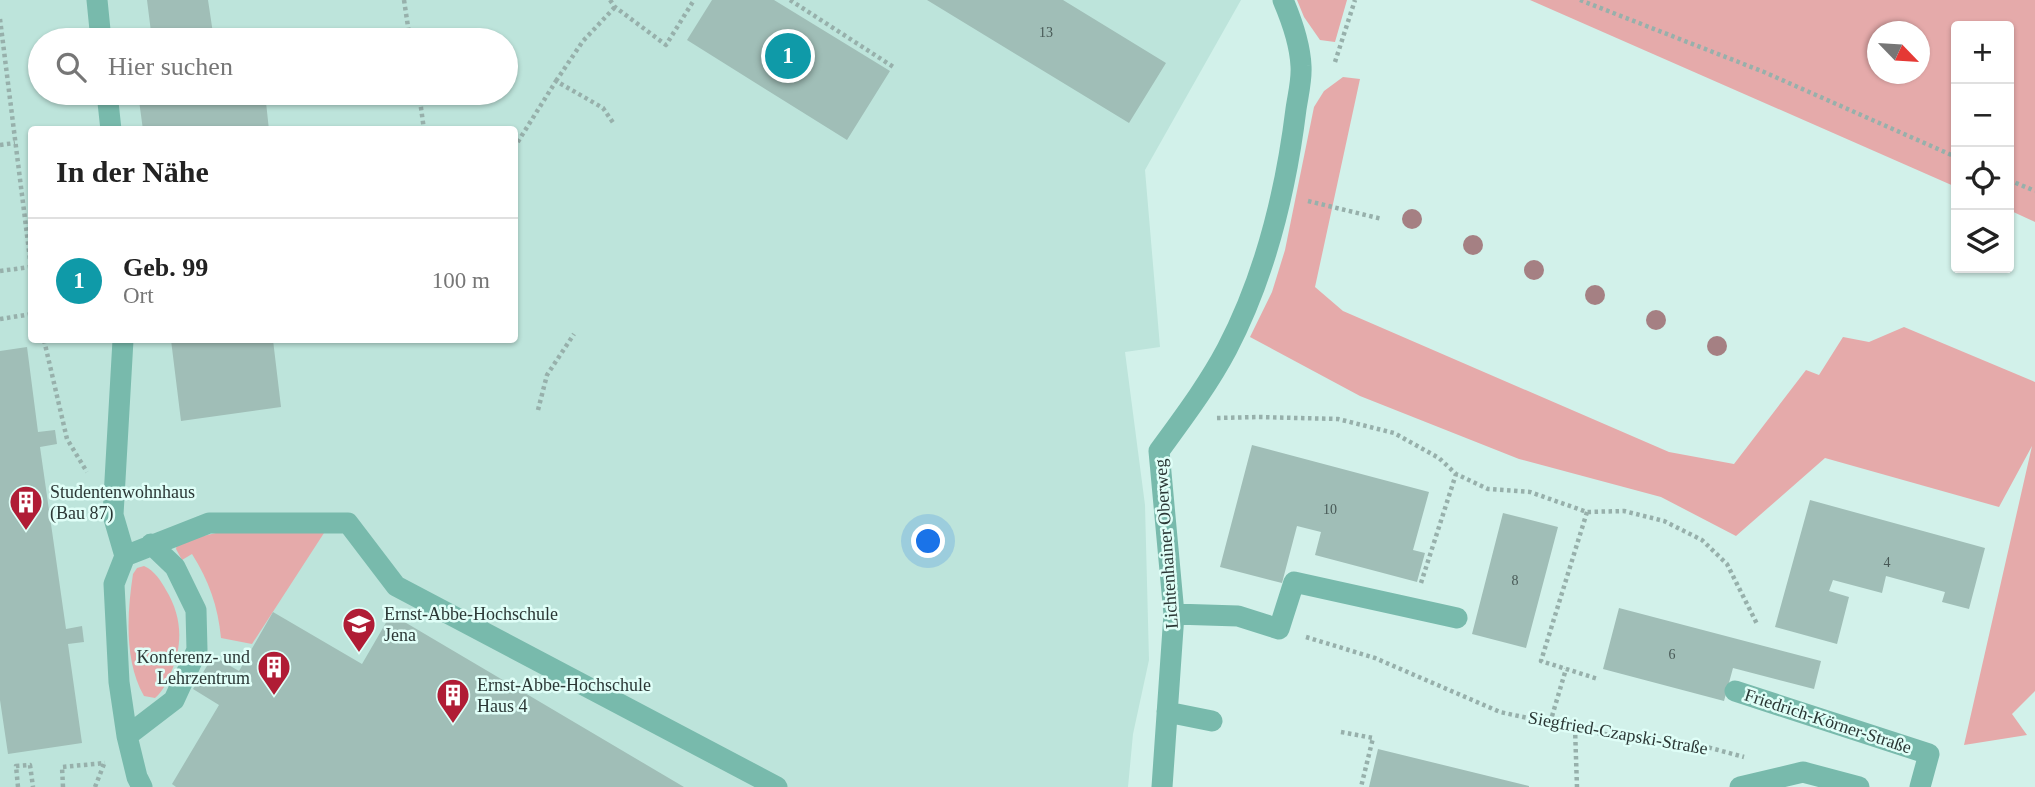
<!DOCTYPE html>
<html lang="de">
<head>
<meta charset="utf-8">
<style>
  body { margin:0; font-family:Georgia,serif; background:#f6f6f6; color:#222 }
  .controls { position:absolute; right:21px; top:21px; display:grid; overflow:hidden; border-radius:7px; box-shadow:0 2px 5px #0004 }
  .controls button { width:63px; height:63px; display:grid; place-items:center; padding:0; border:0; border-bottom:2px solid #e0e0e0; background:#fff; color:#222; font:35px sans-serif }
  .compass { position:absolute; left:1867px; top:21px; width:63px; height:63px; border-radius:50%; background:#fff; box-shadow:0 2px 5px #0004; rotate:115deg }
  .you { position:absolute; left:929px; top:542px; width:24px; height:24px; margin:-18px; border:5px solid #fff; border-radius:50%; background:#1a73e8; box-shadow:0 0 0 10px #1a73e833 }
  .badge { display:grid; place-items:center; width:46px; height:46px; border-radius:50%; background:#b01c35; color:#fff; font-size:23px; font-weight:700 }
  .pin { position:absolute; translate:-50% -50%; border:4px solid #fff; box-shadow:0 2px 7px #0006 }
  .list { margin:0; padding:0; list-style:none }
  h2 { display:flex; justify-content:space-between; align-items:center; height:91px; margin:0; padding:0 28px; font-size:30px }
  h2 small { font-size:23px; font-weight:400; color:#767676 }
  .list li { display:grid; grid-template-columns:46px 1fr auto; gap:21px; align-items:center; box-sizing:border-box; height:126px; padding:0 28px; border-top:2px solid #e0e0e0 }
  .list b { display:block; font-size:26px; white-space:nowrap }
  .list p { margin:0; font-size:23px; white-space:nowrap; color:#767676 }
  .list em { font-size:23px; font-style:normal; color:#767676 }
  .icon { flex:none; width:38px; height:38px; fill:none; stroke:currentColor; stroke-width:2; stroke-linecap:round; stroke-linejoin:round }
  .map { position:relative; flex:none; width:2035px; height:787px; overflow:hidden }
  .search { position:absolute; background:#fff; box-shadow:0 2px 5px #0004; left:28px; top:28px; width:490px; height:77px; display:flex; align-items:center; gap:18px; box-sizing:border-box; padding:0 24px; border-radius:38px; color:#767676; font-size:26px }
  .panel { position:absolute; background:#fff; box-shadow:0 2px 5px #0004; left:28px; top:126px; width:490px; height:217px; border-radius:7px }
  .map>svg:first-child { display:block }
</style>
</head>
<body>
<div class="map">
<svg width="2035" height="787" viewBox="0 0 2035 787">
  <rect width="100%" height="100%" fill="#d2f1ea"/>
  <path fill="#bde4db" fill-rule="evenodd" d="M0 0H1241L1145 170 1160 347 1125 352 1145 505 1149 660 1133 734 1128 787H0ZM40 40H506V93H40ZM32 130H514V340H32Z"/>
  <path fill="#e5aaaa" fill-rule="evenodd" d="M1297 0H1347L1335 42 1320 40 1304 17Z
    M1530 0H2035V222L2009 210V26H1956V187ZM1878 32H1920V74H1878Z
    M1343 77 1360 79 1315 287 1343 311 1669 452 1734 464 1806 370 1819 375 1843 337 1869 342 1904 327 2035 382V691L2012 714 2027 735 1964 745 2032 446 1999 507 1825 458 1736 536 1661 497 1519 459 1360 396 1250 337 1272 292 1285 250 1314 107 1324 91Z
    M229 530 324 533 252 644 221 638C218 606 209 581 192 554L182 560 176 549 177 544 190 539Z
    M144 566C155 571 161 581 166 590 183 618 183 646 170 675 166 684 162 692 155 698L144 696C124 661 127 613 133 574L137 568Z"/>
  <path fill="#a0beb7" d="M147 0H208L214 40H152Z
    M712 0H774L890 71 847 140 687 40Z
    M927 0H1063L1166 63 1129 123Z
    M138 93H265L269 130H143Z
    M171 340H273L281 407 181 421Z
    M27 347 38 432 55 430 57 444 40 447 66 629 82 626 84 642 68 644 82 743 8 754 0 700V351Z
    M1252 445 1429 492 1413 550 1425 553 1417 582 1315 555 1321 532 1297 526 1282 583 1220 567Z
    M1810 500 1985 548 1969 609 1942 602 1945 592 1886 576 1882 593 1833 580 1829 591 1849 597 1837 644 1775 627Z
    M1503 513 1558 527 1526 648 1472 634Z
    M1619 608 1821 661 1814 689 1733 668 1724 701 1603 669Z
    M273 612 362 664 391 614 684 787H176L172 784 219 705 193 689 213 656 239 671Z
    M1378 749 1529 786V787H1369Z"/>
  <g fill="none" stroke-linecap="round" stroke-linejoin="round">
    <path stroke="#97b0ab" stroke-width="4.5" stroke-dasharray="3.5 3.5" stroke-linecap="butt" d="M404 0 410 40
      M610 0 615 7 666 45 694 0
      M790 0 895 68
      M1580 0 1764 72 1956 157
      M0 19 32 275
      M1335 62 1355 0
      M556 81 583 41 615 7
      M419 93 424 130
      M0 145 15 143
      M514 148 556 81 603 108 614 124
      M2009 180 2035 191
      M1308 201 1382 219
      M0 271 30 267
      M0 319 32 314
      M44 340 67 439 87 472
      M538 410 547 375 574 334
      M1217 418 1258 417 1338 419 1394 433 1439 458 1456 474 1488 489 1530 492 1587 512 1624 511 1664 521 1702 540 1727 564 1757 624
      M1587 512 1541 661 1598 679
      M1421 583 1456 474
      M1306 637 1375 658 1500 712 1597 733 1707 747 1744 757
      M1550 723 1566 669
      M1575 728 1577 787
      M1341 732 1373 738 1361 787
      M18 787 16 766 30 765 33 787
      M63 787 62 767 105 763
      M95 787 104 764"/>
    <path stroke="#78baac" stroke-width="21" d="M97 0 101 40
      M107 93 111 130
      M123 340 113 515 125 556
      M1174 614 1238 616 1279 629 1294 582 1457 618
      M1735 691 1929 754 1920 787
      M1167 712 1212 721
      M127 736 174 700 197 650 196 610 175 567 151 544
      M142 787 137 777 127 736 119 682 114 584 125 556 209 523H348L396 586 777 787
      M1162 787 1174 614 1159 451C1183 418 1208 385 1227 349 1265 276 1286 190 1296 109 1298 95 1302 80 1301 66 1300 44 1292 21 1283 0
      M1740 787 1803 772 1859 787"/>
  </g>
  <g fill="#a58083">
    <circle cx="1412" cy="219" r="10"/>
    <circle cx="1473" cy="245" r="10"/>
    <circle cx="1534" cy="270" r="10"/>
    <circle cx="1595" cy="295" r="10"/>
    <circle cx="1656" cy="320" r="10"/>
    <circle cx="1717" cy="346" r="10"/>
  </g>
  <defs>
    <symbol id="building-pin" viewBox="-11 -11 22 30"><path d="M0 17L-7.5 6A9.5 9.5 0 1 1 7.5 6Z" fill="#b01c35" stroke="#dffef7"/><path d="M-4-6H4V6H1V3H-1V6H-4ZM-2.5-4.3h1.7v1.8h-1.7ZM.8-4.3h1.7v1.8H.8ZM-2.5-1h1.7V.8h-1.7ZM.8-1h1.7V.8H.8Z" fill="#fff"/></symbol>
    <symbol id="university-pin" viewBox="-11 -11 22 30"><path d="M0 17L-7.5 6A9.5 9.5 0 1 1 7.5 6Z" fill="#b01c35" stroke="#dffef7"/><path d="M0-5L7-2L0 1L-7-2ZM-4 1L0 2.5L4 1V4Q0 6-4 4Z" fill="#fff"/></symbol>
  </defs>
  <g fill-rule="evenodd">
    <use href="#building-pin" x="7" y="483" width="38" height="52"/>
    <use href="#university-pin" x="340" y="605" width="38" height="52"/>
    <use href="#building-pin" x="255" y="648" width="38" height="52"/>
    <use href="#building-pin" x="434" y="676" width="38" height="52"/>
  </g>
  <g text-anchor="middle" stroke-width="5" stroke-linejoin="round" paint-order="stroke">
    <g font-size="14" fill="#485956">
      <text x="1046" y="37">13</text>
      <text x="1330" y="514">10</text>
      <text x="1887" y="567">4</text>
      <text x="1515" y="585">8</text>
      <text x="1672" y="659">6</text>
    </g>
    <g font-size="18" fill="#2b3735" stroke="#dffef7" text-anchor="start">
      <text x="50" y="498">Studentenwohnhaus<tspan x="50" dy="21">(Bau 87)</tspan></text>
      <text x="384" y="620">Ernst-Abbe-Hochschule<tspan x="384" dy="21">Jena</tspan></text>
      <text x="250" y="663" text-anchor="end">Konferenz- und<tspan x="250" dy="21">Lehrzentrum</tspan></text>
      <text x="477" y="691">Ernst-Abbe-Hochschule<tspan x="477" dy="21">Haus 4</tspan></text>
    </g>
    <g font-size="18" fill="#2b3735" stroke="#dffef7">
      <text transform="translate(1166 544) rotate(-94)" y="6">Lichtenhainer Oberweg</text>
      <text transform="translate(1828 721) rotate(18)" y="6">Friedrich-Körner-Straße</text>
      <text transform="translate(1618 733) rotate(10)" y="6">Siegfried-Czapski-Straße</text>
    </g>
  </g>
</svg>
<div class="controls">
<button>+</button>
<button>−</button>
<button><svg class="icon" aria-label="locate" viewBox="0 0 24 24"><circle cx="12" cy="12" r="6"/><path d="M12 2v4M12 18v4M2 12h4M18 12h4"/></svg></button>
<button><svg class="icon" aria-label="layers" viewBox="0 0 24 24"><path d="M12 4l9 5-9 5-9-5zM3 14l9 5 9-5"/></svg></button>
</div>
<svg class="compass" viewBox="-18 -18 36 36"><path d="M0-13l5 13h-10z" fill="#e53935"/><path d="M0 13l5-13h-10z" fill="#767676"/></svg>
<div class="you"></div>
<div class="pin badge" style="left:788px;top:56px;background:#0f9aa8">1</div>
<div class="search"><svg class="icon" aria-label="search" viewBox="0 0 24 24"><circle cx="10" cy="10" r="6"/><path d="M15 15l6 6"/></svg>Hier suchen</div>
<section class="panel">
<h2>In der Nähe<small></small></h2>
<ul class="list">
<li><span class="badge" style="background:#0f9aa8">1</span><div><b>Geb. 99</b><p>Ort</p></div><em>100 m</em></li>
</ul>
</section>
</div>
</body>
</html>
